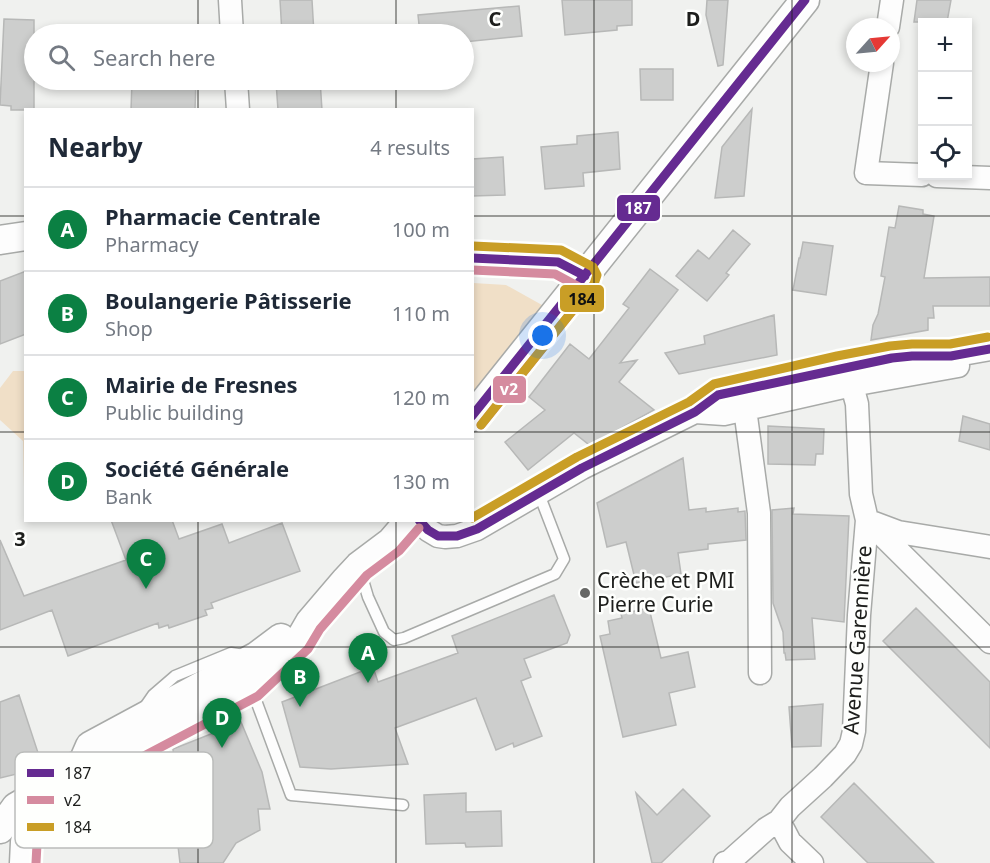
<!DOCTYPE html>
<html lang="en">
<head>
<meta charset="utf-8">
<style>
  body { margin:0; font-family:"Noto Sans",sans-serif; background:#f2f2f3; color:#1f2937 }
  .controls { position:absolute; right:18px; top:18px; display:grid; overflow:hidden; border-radius:0px; box-shadow:0 3px 9px #0003 }
  .controls button { width:54px; height:54px; display:grid; place-items:center; padding:0; border:0; border-bottom:2px solid #e0e1e3; background:#fff; color:#1f2937; font:30px sans-serif }
  .compass { position:absolute; left:846px; top:18px; width:54px; height:54px; border-radius:50%; background:#fff; box-shadow:0 3px 9px #0003; rotate:63deg }
  .you { position:absolute; left:543px; top:336px; width:21px; height:21px; margin:-15px; border:4px solid #fff; border-radius:50%; background:#1a73e8; box-shadow:0 0 0 9px #1a73e833 }
  .badge { display:grid; place-items:center; width:39px; height:39px; border-radius:50%; background:#0b8043; color:#fff; font-size:20px; font-weight:700 }
  .pin { position:absolute; translate:-50% -50px; filter:drop-shadow(0 2px 3px #0008) }
  .pin::after { content:''; position:absolute; top:32px; width:21px; height:18px; background:inherit; clip-path:polygon(0 0,100% 0,50% 100%) }
  .list { margin:0; padding:0; list-style:none }
  h2 { display:flex; justify-content:space-between; align-items:center; height:78px; margin:0; padding:0 24px; font-size:26px }
  h2 small { font-size:20px; font-weight:400; color:#747a83 }
  .list li { display:grid; grid-template-columns:39px 1fr auto; gap:18px; align-items:center; box-sizing:border-box; height:84px; padding:0 24px; border-top:2px solid #e0e1e3 }
  .list b { display:block; font-size:22px; white-space:nowrap }
  .list p { margin:0; font-size:20px; white-space:nowrap; color:#747a83 }
  .list em { font-size:20px; font-style:normal; color:#747a83 }
  .icon { flex:none; width:33px; height:33px; fill:none; stroke:currentColor; stroke-width:2; stroke-linecap:round; stroke-linejoin:round }
  .map { position:relative; flex:none; width:990px; height:863px; overflow:hidden }
  .search { position:absolute; background:#fff; box-shadow:0 3px 9px #0003; left:24px; top:24px; width:450px; height:66px; display:flex; align-items:center; gap:15px; box-sizing:border-box; padding:0 21px; border-radius:33px; color:#747a83; font-size:22px }
  .panel { position:absolute; background:#fff; box-shadow:0 3px 9px #0003; left:24px; top:108px; width:450px; height:414px; border-radius:0px }
  .map>svg:first-child { display:block }
</style>
</head>
<body>
<div class="map">
<svg width="990" height="863" viewBox="0 0 990 863">
  <rect width="100%" height="100%" fill="#f0f1ef"/>
  <path fill="#f0dfc7" d="M473 283 506 285 542 305 473 394Z
    M13 371H25V488L24 487 23 441 0 420V388Z"/>
  <path fill="#cdcecd" stroke="#b7b8b7" stroke-width="1.5" d="M280 0H312L314 34H282Z
    M562 0H632V25L617 26V30L565 35Z
    M707 0H728L723 65 718 66 706 15Z
    M917 0H951L947 22H914Z
    M519 6 522 36 464 42V34H420L418 15Z
    M4 19 34 20V110H11V106L0 105Z
    M640 69H673V100H641Z
    M164 80H196L195 110H131L132 81 164 83Z
    M278 80H320L322 110H278L276 82H278Z
    M752 109 744 196 715 198 722 147Z
    M618 132 620 169 583 173 584 186 545 189 541 147 577 144V136Z
    M503 157 505 195 472 196V159Z
    M899 206 923 210V214L934 216 924 278 990 277V306H933L934 318H928V330L871 340 873 325 878 314 885 277 881 276 889 227 895 228Z
    M733 230 750 244 726 273 729 275 707 301 676 276 698 250 709 259Z
    M803 242 833 246 826 295 793 290 799 258H800Z
    M650 269 678 290 620 363 637 360 619 382 654 410 614 432 616 434 592 447 574 433 528 470 505 442 545 410 529 397 570 344 589 359 629 308 623 304Z
    M26 271V334L0 344V281Z
    M774 315 777 355 679 374 665 353 705 344 704 336Z
    M963 416 990 424V450L959 441Z
    M768 426 824 429 823 454H816L815 465 768 464Z
    M683 458 689 510 706 508V512L738 508V512L745 511 746 540 708 544V549L678 553 681 574 636 583 626 542 607 547 597 503Z
    M794 508 793 514 849 516 844 622 812 618 815 659 786 660 785 653H784L783 632 773 603 772 510Z
    M111 520H172L179 539 222 524 229 543 282 523 300 571 211 603 213 608 205 610 207 615 169 628 168 625 159 628 158 623 68 656 52 610 0 630V540L24 596 126 560Z
    M554 595 570 635 567 643 524 659 531 677 521 681 542 736 514 747 513 743 496 750 476 698 395 728 408 764 331 769 300 767 282 702 373 667 378 682 458 653 452 636Z
    M649 608 661 658 688 652 695 687 669 693 676 725 623 737 600 636 610 634 608 621 622 618 621 614Z
    M916 608 990 682V748L883 641Z
    M19 695 42 765 25 769V772L0 778V702Z
    M823 704 821 746 792 747 789 707Z
    M241 722 262 772 270 809H258L260 830 236 843 223 863H180L175 820 183 819 177 799 173 749Z
    M854 783 934 863H868L821 817Z
    M683 789 710 816 661 863H652L636 793 657 815Z
    M466 793V812L501 811 502 846 466 847 465 843 426 844 424 795Z"/>
  <g fill="none" stroke-linecap="round" stroke-linejoin="round">
    <defs>
      <path id="service" d="M360 570 368 597 384 632 394 640 404 638 555 574 564 559 539 494
        M251 687 291 795 403 805
        M144 708 153 695 175 676 231 653 245 655"/>
      <path id="minor" d="M230 0 232 34
        M888 27 892 0
        M882 63 866 173 922 175
        M236 80 238 110
        M937 176 990 178
        M745 409 759 513 760 673
        M695 412 724 414 852 385 958 366
        M419 520 428 530 438 536 445 537 457 536 477 529 582 468 695 412 718 395 840 368 892 358 912 356H951L990 349
        M867 520 990 642
        M874 523 898 532 990 547
        M725 863 729 862 766 829 779 821
        M812 863 790 842 779 821 790 807 823 777 845 754 851 744 854 731 859 615 867 520 861 494 857 404 847 367"/>
      <path id="tertiary" d="M0 240 26 236
        M472 258 558 262 585 276
        M472 417 805 0
        M83 762 101 765 251 687 299 641 310 622 345 581 359 566 391 542 410 520
        M83 762 90 746 257 656 281 638
        M0 829 16 807 35 796 59 776 83 762
        M24 863 25 842 30 824 35 796"/>
    </defs>
    <use href="#service" stroke="#a8aaa8" stroke-width="13"/>
    <use href="#minor" stroke="#a8aaa8" stroke-width="25"/>
    <use href="#tertiary" stroke="#a8aaa8" stroke-width="31"/>
    <use href="#service" stroke="#fdfdfd" stroke-width="10"/>
    <use href="#minor" stroke="#fdfdfd" stroke-width="22"/>
    <use href="#tertiary" stroke="#fdfdfd" stroke-width="28"/>
    <defs>
      <path id="bus-1" d="M472 258 558 262 585 276
        M472 416 805 0
        M419 520 428 530 438 536H457L477 529 582 468 695 412 718 395 892 358 912 356H951L990 349"/>
      <path id="bus-2" d="M472 270 555 274 579 287
        M481 425 594 284
        M81 774 100 777 106 776 258 696 308 649 320 629 367 575 399 551 419 528
        M36 863 37 844 46 802 66 786 89 772"/>
      <path id="bus-3" d="M473 246 561 250 593 267 597 275 594 284 481 425
        M472 518 577 457 689 402 714 384 837 356 890 346 912 344H950L988 337"/>
    </defs>
    <use href="#bus-1" stroke="#fefffd" stroke-width="14"/>
    <use href="#bus-2" stroke="#fefffd" stroke-width="14"/>
    <use href="#bus-3" stroke="#fefffd" stroke-width="14"/>
    <use href="#bus-1" stroke="#652b91" stroke-width="9"/>
    <use href="#bus-2" stroke="#d58b9f" stroke-width="9"/>
    <use href="#bus-3" stroke="#c99e26" stroke-width="9"/>
  </g>
  <path fill="none" stroke="#1d1e1c" stroke-width="1.5" stroke-opacity="0.55" d="M198 0V34M396 0V34M594 0V863M792 0V863M198 80V110M396 80V110M0 216H26M472 216H990M0 432H26M472 432H990M198 520V863M396 520V863M0 647H990"/>
  <circle fill="#676866" stroke="#fefffd" stroke-width="2" cx="585" cy="593" r="6"/>
  <g text-anchor="middle" stroke-width="5" stroke-linejoin="round" paint-order="stroke">
    <g font-size="21" fill="#1d1e1c" stroke="#fefffd" text-anchor="start">
      <text x="597" y="588">Crèche et PMI<tspan x="597" dy="24">Pierre Curie</tspan></text>
    </g>
    <g font-size="21" fill="#1d1e1c" stroke="#fefffd">
      <text transform="translate(858 640) rotate(-86)" y="7">Avenue Garennière</text>
    </g>
  </g>
  <rect x="15" y="752" width="198" height="96" rx="9" fill="#fefffd" stroke="#babcba" stroke-width="1.5"/>
  <rect x="27" y="769" width="27" height="8" fill="#652b91"/>
  <rect x="27" y="796" width="27" height="8" fill="#d58b9f"/>
  <rect x="27" y="823" width="27" height="8" fill="#c99e26"/>
  <g font-size="16" fill="#1d1e1c">
    <text x="64" y="779">187</text>
    <text x="64" y="806">v2</text>
    <text x="64" y="833">184</text>
  </g>
  <g font-size="20" text-anchor="middle" font-weight="bold" fill="#1d1e1c" stroke="#fefffd" stroke-width="5" stroke-linejoin="round" paint-order="stroke">
    <text x="495" y="26">C</text>
    <text x="693" y="26">D</text>
    <text x="20" y="546">3</text>
  </g>
  <g stroke="#fefffd" stroke-width="2">
    <rect x="616" y="194" width="45" height="28" rx="6" fill="#652b91"/>
    <rect x="559" y="284" width="46" height="29" rx="6" fill="#c99e26"/>
    <rect x="492" y="375" width="35" height="29" rx="6" fill="#d58b9f"/>
  </g>
  <g font-size="16" text-anchor="middle" font-weight="bold" fill="#fff">
    <text x="638" y="214">187</text>
    <text x="509" y="395">v2</text>
  </g>
  <g font-size="16" text-anchor="middle" font-weight="bold" fill="#111">
    <text x="582" y="305">184</text>
  </g>
</svg>
<div class="controls">
<button>+</button>
<button>−</button>
<button><svg class="icon" aria-label="locate" viewBox="0 0 24 24"><circle cx="12" cy="12" r="6"/><path d="M12 2v4M12 18v4M2 12h4M18 12h4"/></svg></button>
</div>
<svg class="compass" viewBox="-18 -18 36 36"><path d="M0-13l5 13h-10z" fill="#e53935"/><path d="M0 13l5-13h-10z" fill="#747a83"/></svg>
<div class="you"></div>
<div class="pin badge" style="left:368px;top:683px">A</div>
<div class="pin badge" style="left:300px;top:707px">B</div>
<div class="pin badge" style="left:146px;top:589px">C</div>
<div class="pin badge" style="left:222px;top:748px">D</div>
<div class="search"><svg class="icon" aria-label="search" viewBox="0 0 24 24"><circle cx="10" cy="10" r="6"/><path d="M15 15l6 6"/></svg>Search here</div>
<section class="panel">
<h2>Nearby<small>4 results</small></h2>
<ul class="list">
<li><span class="badge">A</span><div><b>Pharmacie Centrale</b><p>Pharmacy</p></div><em>100 m</em></li>
<li><span class="badge">B</span><div><b>Boulangerie Pâtisserie</b><p>Shop</p></div><em>110 m</em></li>
<li><span class="badge">C</span><div><b>Mairie de Fresnes</b><p>Public building</p></div><em>120 m</em></li>
<li><span class="badge">D</span><div><b>Société Générale</b><p>Bank</p></div><em>130 m</em></li>
</ul>
</section>
</div>
</body>
</html>
